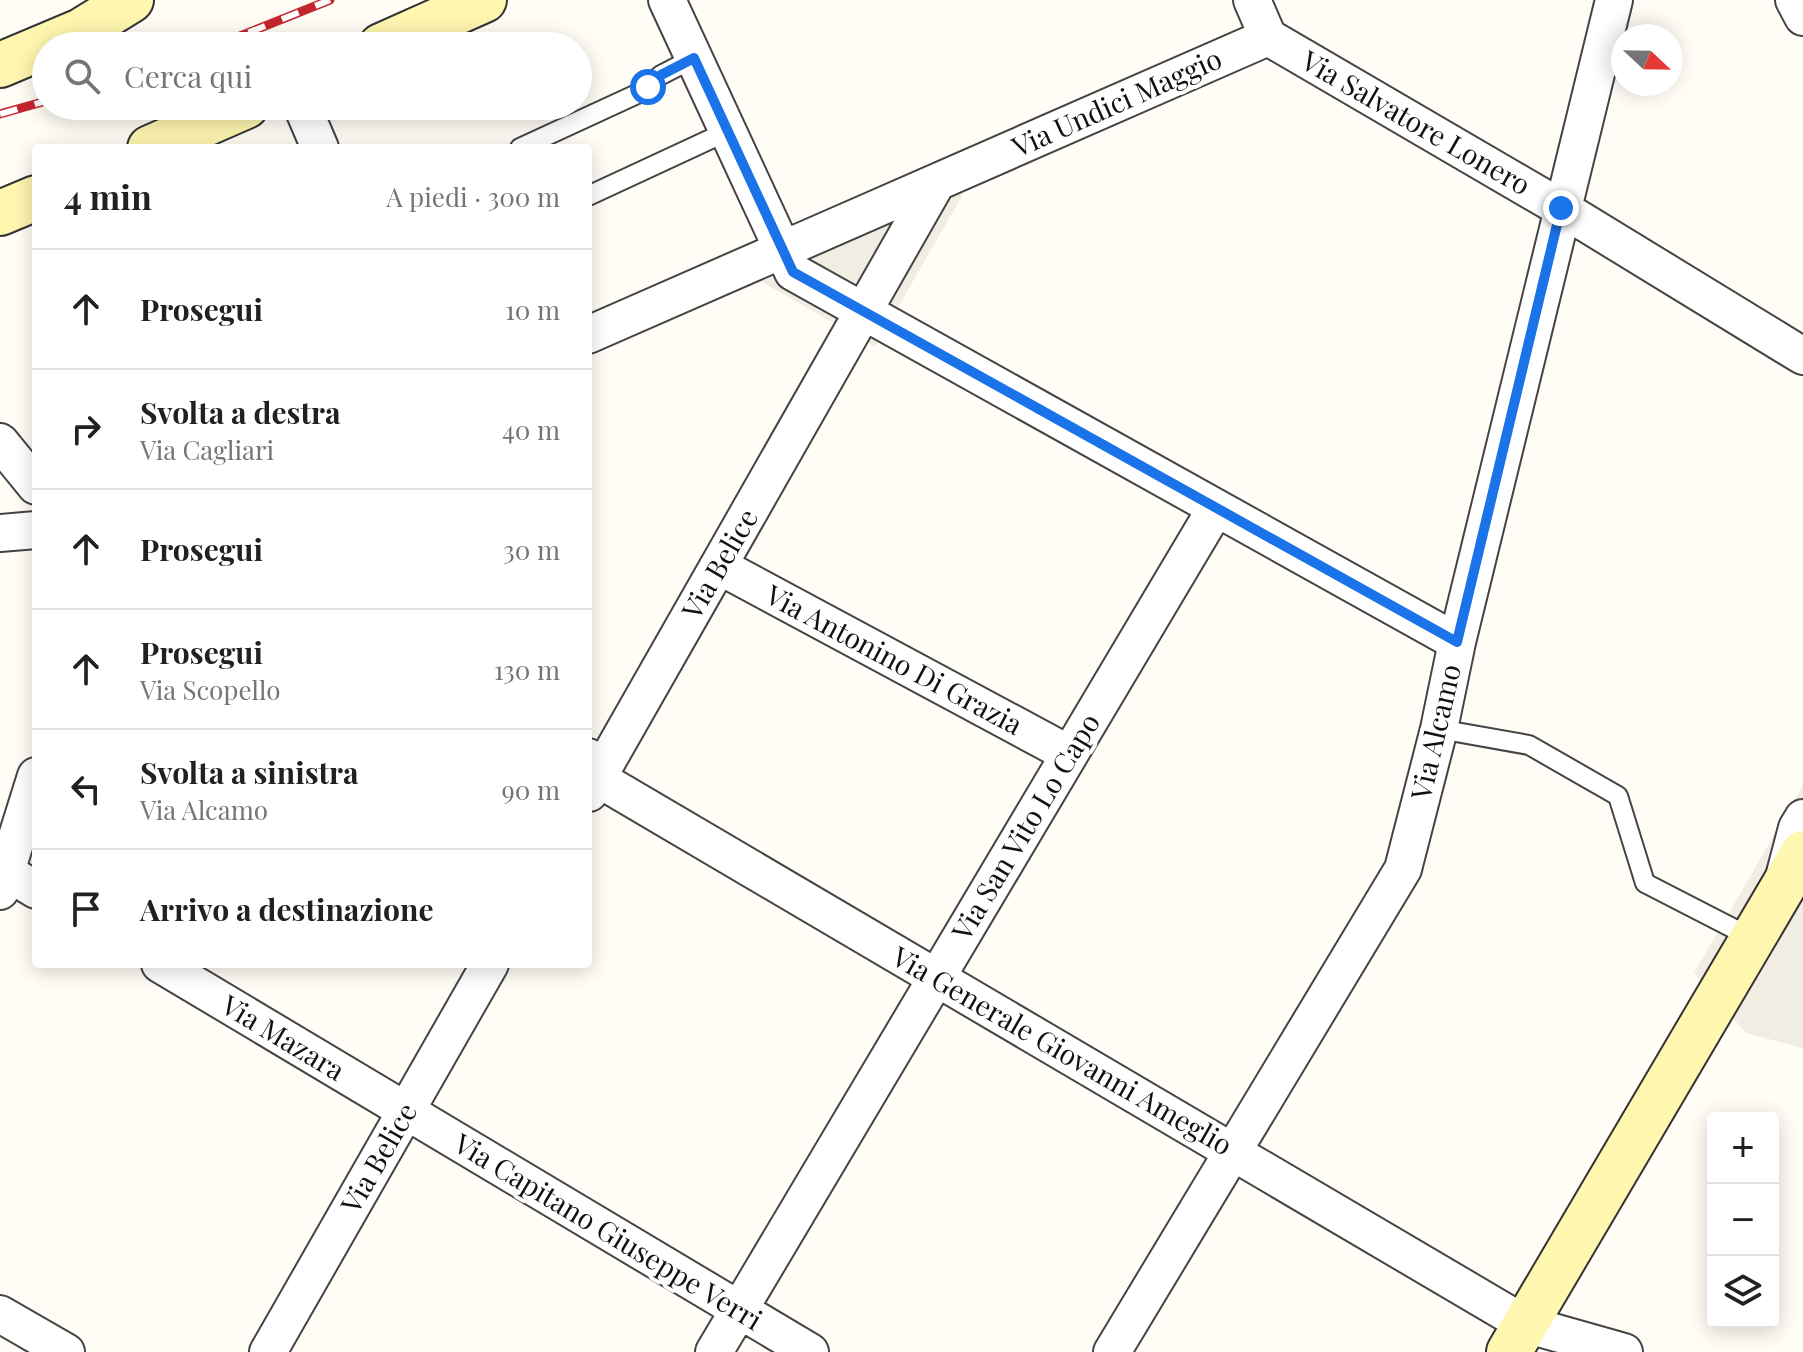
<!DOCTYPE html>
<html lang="it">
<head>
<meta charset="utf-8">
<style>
  body { margin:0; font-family:"Playfair Display",serif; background:#f6f6f6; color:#202124 }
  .controls { position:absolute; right:24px; bottom:24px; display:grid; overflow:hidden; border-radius:8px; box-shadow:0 4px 20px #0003 }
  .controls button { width:72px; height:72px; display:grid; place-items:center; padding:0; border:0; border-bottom:2px solid #e0e0e0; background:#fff; color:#202124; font:40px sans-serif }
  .compass { position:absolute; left:1611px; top:24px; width:72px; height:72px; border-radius:50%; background:#fff; box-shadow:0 4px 20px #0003; rotate:112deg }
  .stop { position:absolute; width:24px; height:24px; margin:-18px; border:6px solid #1a73e8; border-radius:50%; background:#fff }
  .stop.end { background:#1a73e8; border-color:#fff; box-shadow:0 2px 8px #0008 }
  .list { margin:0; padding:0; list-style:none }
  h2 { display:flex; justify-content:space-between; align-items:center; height:104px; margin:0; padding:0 32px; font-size:34px }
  h2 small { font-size:26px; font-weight:400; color:#757577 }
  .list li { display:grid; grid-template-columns:52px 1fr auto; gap:24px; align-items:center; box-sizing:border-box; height:120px; padding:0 32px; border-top:2px solid #e0e0e0 }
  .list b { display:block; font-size:30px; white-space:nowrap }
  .list p { margin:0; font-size:26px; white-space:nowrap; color:#757577 }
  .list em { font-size:26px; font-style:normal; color:#757577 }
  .icon { flex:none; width:44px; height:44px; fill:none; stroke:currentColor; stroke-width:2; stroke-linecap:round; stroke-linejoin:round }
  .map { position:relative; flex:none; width:1803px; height:1352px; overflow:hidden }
  .search { position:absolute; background:#fff; box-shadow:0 4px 20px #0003; left:32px; top:32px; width:560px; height:88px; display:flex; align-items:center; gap:20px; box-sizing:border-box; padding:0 28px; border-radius:44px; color:#757577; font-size:30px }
  .panel { position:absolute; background:#fff; box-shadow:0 4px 20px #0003; left:32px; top:144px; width:560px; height:824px; border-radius:8px }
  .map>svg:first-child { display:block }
</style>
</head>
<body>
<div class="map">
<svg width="1803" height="1352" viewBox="0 0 1803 1352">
  <rect width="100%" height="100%" fill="#fffdf5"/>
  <path fill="#f1ede2" d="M970 145 961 198 875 347 764 283 746 246Z
    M1803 785V1048L1746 1033 1694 973Z"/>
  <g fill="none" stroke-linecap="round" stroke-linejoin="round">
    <defs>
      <path id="lane" d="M520 148 637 94 661 75 694 58
        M588 196 728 131
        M1439 729 1529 745 1618 796 1645 883 1752 938"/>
      <path id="street" d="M667 0 793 272 1457 642
        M1252 0 1268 37 1561 208 1803 356
        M1794 0 1803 17
        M302 106 320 148
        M588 335 1268 37
        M0 442 36 486
        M0 533 36 530
        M719 566 1069 754
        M588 757 597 778 1525 1324 1624 1352
        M589 793 937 182
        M0 868 36 890
        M1783 881 1797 828 1803 818
        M0 891 36 776
        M160 964 810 1352
        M0 1314 66 1352
        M268 1352 490 964
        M714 1352 1216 508
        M1112 1352 1403 869 1439 729 1457 642 1614 0"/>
      <path id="secondary" d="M381 46 484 0
        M0 65 81 31 131 0
        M150 148 246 106
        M0 213 36 198
        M1509 1352 1803 853"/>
    </defs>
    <use href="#lane" stroke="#444" stroke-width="22"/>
    <use href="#street" stroke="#444" stroke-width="40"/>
    <use href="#secondary" stroke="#333" stroke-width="48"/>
    <use href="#lane" stroke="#fff" stroke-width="18"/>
    <use href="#street" stroke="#fff" stroke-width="36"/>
    <use href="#secondary" stroke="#fff6b0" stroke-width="44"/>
    <defs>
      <path id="rail" d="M215 46 330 0
        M0 114 46 101"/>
    </defs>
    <use href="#rail" stroke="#c4262e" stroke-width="9"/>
    <use href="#rail" stroke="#fff" stroke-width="6" stroke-dasharray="18" stroke-linecap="butt"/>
  </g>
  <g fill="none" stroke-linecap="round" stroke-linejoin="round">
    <path stroke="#1a73e8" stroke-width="10" d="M648 87 661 75 694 58 793 272 1457 642 1561 208"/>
  </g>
  <g text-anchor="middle" stroke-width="8" stroke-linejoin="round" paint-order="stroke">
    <g font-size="28" fill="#111" stroke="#fff">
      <text transform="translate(1117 103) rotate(-24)" y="10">Via Undici Maggio</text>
      <text transform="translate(1416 123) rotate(30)" y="10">Via Salvatore Lonero</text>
      <text transform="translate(720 564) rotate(-60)" y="10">Via Belice</text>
      <text transform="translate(894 660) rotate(28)" y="10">Via Antonino Di Grazia</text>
      <text transform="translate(1436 732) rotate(-77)" y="10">Via Alcamo</text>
      <text transform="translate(1026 827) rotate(-59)" y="10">Via San Vito Lo Capo</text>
      <text transform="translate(283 1038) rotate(31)" y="10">Via Mazara</text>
      <text transform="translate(1062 1051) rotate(30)" y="10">Via Generale Giovanni Ameglio</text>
      <text transform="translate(379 1158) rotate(-60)" y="10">Via Belice</text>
      <text transform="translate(608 1232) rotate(31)" y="10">Via Capitano Giuseppe Verri</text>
    </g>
  </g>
</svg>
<div class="controls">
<button>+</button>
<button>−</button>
<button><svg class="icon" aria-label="layers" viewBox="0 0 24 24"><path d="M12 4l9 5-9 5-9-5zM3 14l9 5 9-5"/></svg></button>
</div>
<svg class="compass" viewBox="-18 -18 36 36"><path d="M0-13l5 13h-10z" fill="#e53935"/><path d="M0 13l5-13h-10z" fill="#757577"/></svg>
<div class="stop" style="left:648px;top:87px"></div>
<div class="stop end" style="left:1561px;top:208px"></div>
<div class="search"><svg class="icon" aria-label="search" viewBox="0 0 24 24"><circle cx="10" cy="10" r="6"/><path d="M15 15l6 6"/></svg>Cerca qui</div>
<section class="panel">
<h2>4 min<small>A piedi · 300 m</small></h2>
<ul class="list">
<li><svg class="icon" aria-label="ahead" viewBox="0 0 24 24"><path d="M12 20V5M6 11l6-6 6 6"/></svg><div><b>Prosegui</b></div><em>10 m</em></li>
<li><svg class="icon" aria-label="right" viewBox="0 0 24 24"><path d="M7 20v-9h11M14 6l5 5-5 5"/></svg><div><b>Svolta a destra</b><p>Via Cagliari</p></div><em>40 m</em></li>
<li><svg class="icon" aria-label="ahead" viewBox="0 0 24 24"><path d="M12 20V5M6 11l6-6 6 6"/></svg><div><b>Prosegui</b></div><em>30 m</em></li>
<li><svg class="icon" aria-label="ahead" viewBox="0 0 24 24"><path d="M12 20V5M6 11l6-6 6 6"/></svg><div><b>Prosegui</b><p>Via Scopello</p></div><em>130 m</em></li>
<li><svg class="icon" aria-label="left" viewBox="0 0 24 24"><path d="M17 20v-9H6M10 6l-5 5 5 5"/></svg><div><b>Svolta a sinistra</b><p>Via Alcamo</p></div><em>90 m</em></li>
<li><svg class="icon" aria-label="arrive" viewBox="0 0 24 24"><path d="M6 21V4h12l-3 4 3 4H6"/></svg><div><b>Arrivo a destinazione</b></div></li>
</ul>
</section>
</div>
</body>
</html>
